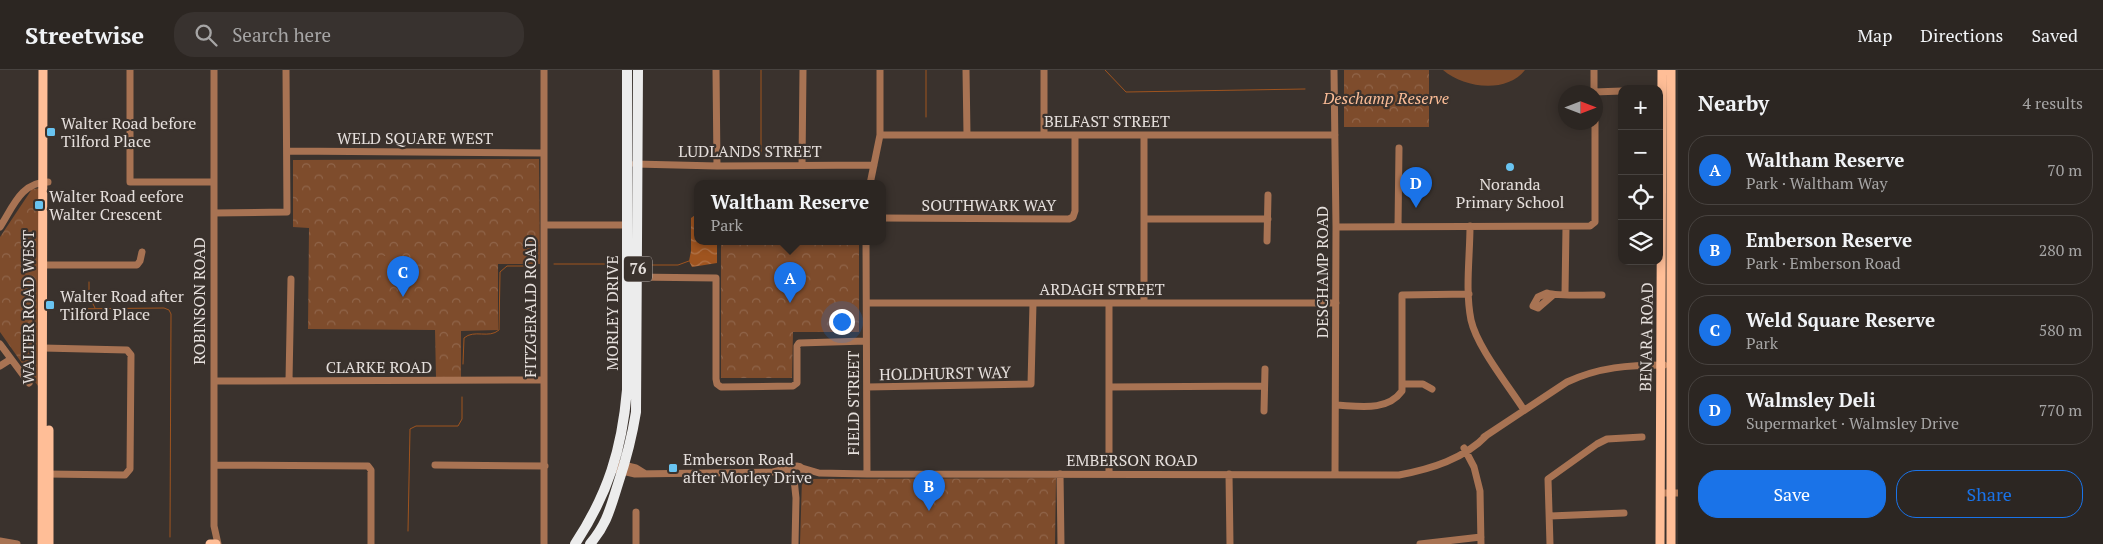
<!DOCTYPE html>
<html lang="en">
<head>
<meta charset="utf-8">
<style>
  body { margin:0; font-family:"PT Serif",serif; background:#38322f; color:#f1f3f6 }
  .controls { position:absolute; right:15px; top:15px; display:grid; overflow:hidden; border-radius:10px; box-shadow:0 2px 12px #0003 }
  .controls button { width:45px; height:45px; display:grid; place-items:center; padding:0; border:0; border-bottom:1px solid #484340; background:#2c2622; color:#f1f3f6; font:25px sans-serif }
  .compass { position:absolute; left:1558px; top:15px; width:45px; height:45px; border-radius:50%; background:#2c2622; box-shadow:0 2px 12px #0003; rotate:90deg }
  .you { position:absolute; left:841px; top:251px; width:18px; height:18px; margin:-12px; border:4px solid #fff; border-radius:50%; background:#1a73e8; box-shadow:0 0 0 8px #1a73e833 }
  .badge { display:grid; place-items:center; width:32px; height:32px; border-radius:50%; background:#1a73e8; color:#fff; font-size:16px; font-weight:700 }
  .pin { position:absolute; translate:-50% -41px; filter:drop-shadow(0 1px 2px #0008) }
  .pin::after { content:''; position:absolute; top:26px; width:18px; height:15px; background:inherit; clip-path:polygon(0 0,100% 0,50% 100%) }
  .popup { position:absolute; left:694px; top:110px; width:192px; height:65px; box-sizing:border-box; display:grid; place-content:center; border-radius:10px; background:#2c2622; filter:drop-shadow(0 1px 4px #0005); font-size:16px; white-space:nowrap; color:#a6a5a5 }
  .popup b { font-size:19px; color:#f1f3f6 }
  .popup::after { content:''; position:absolute; left:50%; top:100%; margin-left:-10px; border:10px solid transparent; border-top-color:#2c2622 }
  .list { margin:0; padding:0; list-style:none }
  h2 { display:flex; justify-content:space-between; align-items:center; height:65px; margin:0; padding:0 20px; font-size:21px }
  h2 small { font-size:16px; font-weight:400; color:#a6a5a5 }
  .list li { display:grid; grid-template-columns:32px 1fr auto; gap:15px; align-items:center; box-sizing:border-box; height:70px; margin:0 10px 10px; padding:0 10px; border:1px solid #484340; border-radius:20px }
  .list b { display:block; font-size:19px; white-space:nowrap }
  .list p { margin:0; font-size:16px; white-space:nowrap; color:#a6a5a5 }
  .list em { font-size:16px; font-style:normal; color:#a6a5a5 }
  .actions { display:flex; gap:10px; padding:15px 20px }
  .actions a { flex:1; padding:11px 0; border:1px solid #1a73e8; border-radius:20px; text-align:center; font-size:18px; color:#1a73e8 }
  .actions .main { background:#1a73e8; color:#fff }
  .icon { flex:none; width:28px; height:28px; fill:none; stroke:currentColor; stroke-width:2; stroke-linecap:round; stroke-linejoin:round }
  .map { position:relative; flex:none; width:1678px; height:474px; overflow:hidden }
  header { display:flex; align-items:center; gap:30px; box-sizing:border-box; height:70px; padding:0 25px; background:#2c2622; border-bottom:1px solid #484340 }
  header strong { font-size:24px }
  nav { display:flex; gap:28px; margin-inline-start:auto; font-size:18px }
  .search { width:350px; height:45px; background:#38322f; display:flex; align-items:center; gap:12px; box-sizing:border-box; padding:0 18px; border-radius:20px; color:#a6a5a5; font-size:19px }
  main { display:flex }
  aside { flex:1; background:#2c2622 }
  .map>svg:first-child { display:block }
</style>
</head>
<body>
<header>
<strong>Streetwise</strong>
<div class="search"><svg class="icon" aria-label="search" viewBox="0 0 24 24"><circle cx="10" cy="10" r="6"/><path d="M15 15l6 6"/></svg>Search here</div>
<nav><a>Map</a><a>Directions</a><a>Saved</a></nav>
</header>
<main>
<div class="map">
<svg width="1678" height="474" viewBox="0 0 1678 474">
  <defs>
    <pattern id="forest-crowns" width="20" height="18" patternUnits="userSpaceOnUse" patternTransform="scale(1.25)"><rect width="20" height="18" fill="#7e4c2c"/><path d="M2 6a3 3 0 1 1 6 0M12 15a3 3 0 1 1 6 0" fill="none" stroke="#90654a"/></pattern>
    <pattern id="water-waves" width="16" height="10" patternUnits="userSpaceOnUse" patternTransform="scale(1.25)"><rect width="16" height="10" fill="#9f541f"/><path d="M0 5q4-4 8 0t8 0" fill="none" stroke="#b1744a"/></pattern>
  </defs>
  <rect width="100%" height="100%" fill="#3a322d"/>
  <path fill="url(#forest-crowns)" d="M1344 0H1429V57H1344Z
    M539 89 540 194H498V260L461 261V308H436L435 260 308 259 309 158 293 157V90Z
    M42 118 38 316 0 262V167L32 119Z
    M721 172H859V262H793L792 308H721Z
    M1056 408 1055 474H800L802 409Z"/>
  <path fill="#7e4c2c" d="M1443 0H1525C1506 24 1464 18 1443 0Z
    M383 186H406L407 212H381V200L403 199H383Z"/>
  <path fill="url(#water-waves)" d="M697 144 698 172H717V193L692 197 689 191 691 181V148Z"/>
  <g fill="none" stroke-linecap="round" stroke-linejoin="round">
    <path stroke="#9f541f" stroke-width="1" d="M761 0V84
      M926 0V47
      M1105 0 1126 22 1305 19
      M761 113V114
      M554 194H609
      M648 195H678L689 191
      M89 212V226L95 238
      M62 239 164 238 169 240 171 244 170 467
      M463 294 464 268C474 259 489 269 499 260L500 202 507 196H529
      M408 461 410 359 416 356H458L462 349V327"/>
    <path stroke="#a87353" stroke-width="7" d="M130 0V112H214
      M214 0V456L218 474
      M544 0V474
      M716 0 717 96
      M966 0 967 64
      M1334 0 1336 157 1335 405
      M1594 0V22
      M1594 22 1622 21
      M1044 64V0
      M880 65H1335
      M1144 65V233
      M287 81 544 83
      M635 94 717 96 874 95
      M802 95 803 0
      M870 114 880 65V0
      M214 143 287 142 286 0
      M882 148 1069 149 1073 147 1075 141V65
      M1145 149H1268
      M544 155H626
      M1398 156 1399 78
      M1470 156C1470 186 1465 220 1471 250 1477 277 1508 315 1524 340
      M0 157C13 137 21 112 48 112
      M1336 157 1590 156 1595 152V52
      M1267 171 1268 125
      M866 172 867 404
      M44 195H137L140 191 142 182
      M634 207 716 208V309L717 314 721 317 793 316 797 313V276L799 273 866 271
      M1565 224 1566 157
      M1553 225 1538 238 1533 236 1538 227 1547 223C1555 226 1590 225 1602 225
      M867 233H1336
      M1109 233V404
      M0 274 29 313
      M43 278 127 280 131 285 130 399 125 405 45 404
      M0 296 11 289
      M289 310 291 209
      M215 311 544 310
      M1403 314H1423L1432 319
      M867 317 1031 314 1033 233
      M1110 317 1264 316
      M1336 335C1358 336 1387 342 1402 321V225L1469 224
      M1264 341 1265 299
      M1484 367 1567 312C1599 297 1629 295 1664 295
      M1464 378 1474 397 1480 421 1481 474
      M615 393 636 398 644 403
      M214 395 368 396 371 400V474
      M435 395 545 396
      M790 403a7 7 0 1 1 14 0a7 7 0 1 1-14 0Z
      M802 398 819 403 867 404 1399 405C1431 399 1464 389 1487 365
      M618 400 635 404 773 402 794 397
      M1060 404 1061 474
      M1229 404 1230 474
      M794 409 796 428 795 474
      M1660 423H1678
      M636 442V474
      M1550 446 1624 443
      M0 471 17 474
      M1420 474 1481 467
      M1550 474 1548 409 1597 374 1607 369 1642 367"/>
    <path stroke="#ffbe97" stroke-width="9" d="M49 360V474
      M42 474 43 0
      M210 474H216
      M1660 474 1662 0
      M1671 474V0"/>
    <path stroke="#ececec" stroke-width="10" d="M575 474C608 424 622 379 627 320V0
      M590 474C607 454 610 439 618 414 626 390 632 367 636 342L638 0"/>
  </g>
  <g fill="#69c4f1" stroke="#3a322d" stroke-width="2">
    <rect x="46" y="57" width="10" height="10" rx="2.5"/>
    <circle cx="1510" cy="97" r="5"/>
    <rect x="34" y="130" width="10" height="10" rx="2.5"/>
    <rect x="45" y="230" width="10" height="10" rx="2.5"/>
    <rect x="668" y="393" width="10" height="10" rx="2.5"/>
  </g>
  <g text-anchor="middle" stroke-width="4.5" stroke-linejoin="round" paint-order="stroke">
    <rect fill="#3a322d" stroke="#b2aba8" stroke-width="1" x="624" y="186.5" width="28" height="25" rx="4"/>
    <g font-size="15" font-weight="bold" fill="#e5dfdc">
      <text x="638" y="204">76</text>
    </g>
    <g font-size="16" font-style="italic" fill="#fdbe98" stroke="#3a322d">
      <text x="1386" y="34">Deschamp Reserve</text>
    </g>
    <g font-size="16" fill="#e5dfdc" stroke="#3a322d">
      <text x="1107" y="57">BELFAST STREET</text>
      <text x="415" y="74">WELD SQUARE WEST</text>
      <text x="750" y="87">LUDLANDS STREET</text>
      <text x="989" y="141">SOUTHWARK WAY</text>
      <text transform="translate(1322 202) rotate(-90)" y="6">DESCHAMP ROAD</text>
      <text x="1102" y="225">ARDAGH STREET</text>
      <text transform="translate(199 231) rotate(-90)" y="6">ROBINSON ROAD</text>
      <text transform="translate(28 237) rotate(-90)" y="6">WALTER ROAD WEST</text>
      <text transform="translate(530 237) rotate(-90)" y="6">FITZGERALD ROAD</text>
      <text transform="translate(612 243) rotate(-90)" y="6">MORLEY DRIVE</text>
      <text transform="translate(1646 267) rotate(-89)" y="6">BENARA ROAD</text>
      <text x="379" y="303">CLARKE ROAD</text>
      <text transform="translate(945 303) rotate(-1)" y="6">HOLDHURST WAY</text>
      <text transform="translate(853 333) rotate(-90)" y="6">FIELD STREET</text>
      <text x="1132" y="396">EMBERSON ROAD</text>
    </g>
    <g font-size="16" fill="#e5dfdc" stroke="#3a322d" text-anchor="start">
      <text x="61" y="59">Walter Road before<tspan x="61" dy="18">Tilford Place</tspan></text>
      <text x="1510" y="120" text-anchor="middle">Noranda<tspan x="1510" dy="18">Primary School</tspan></text>
      <text x="49" y="132">Walter Road eefore<tspan x="49" dy="18">Walter Crescent</tspan></text>
      <text x="60" y="232">Walter Road after<tspan x="60" dy="18">Tilford Place</tspan></text>
      <text x="683" y="395">Emberson Road<tspan x="683" dy="18">after Morley Drive</tspan></text>
    </g>
  </g>
</svg>
<div class="controls">
<button>+</button>
<button>−</button>
<button><svg class="icon" aria-label="locate" viewBox="0 0 24 24"><circle cx="12" cy="12" r="6"/><path d="M12 2v4M12 18v4M2 12h4M18 12h4"/></svg></button>
<button><svg class="icon" aria-label="layers" viewBox="0 0 24 24"><path d="M12 4l9 5-9 5-9-5zM3 14l9 5 9-5"/></svg></button>
</div>
<svg class="compass" viewBox="-18 -18 36 36"><path d="M0-13l5 13h-10z" fill="#e53935"/><path d="M0 13l5-13h-10z" fill="#a6a5a5"/></svg>
<div class="you"></div>
<div class="pin badge" style="left:790px;top:233px">A</div>
<div class="popup"><b>Waltham Reserve</b>Park</div>
<div class="pin badge" style="left:929px;top:441px">B</div>
<div class="pin badge" style="left:403px;top:227px">C</div>
<div class="pin badge" style="left:1416px;top:138px">D</div>
</div>
<aside>
<h2>Nearby<small>4 results</small></h2>
<ul class="list">
<li><span class="badge">A</span><div><b>Waltham Reserve</b><p>Park · Waltham Way</p></div><em>70 m</em></li>
<li><span class="badge">B</span><div><b>Emberson Reserve</b><p>Park · Emberson Road</p></div><em>280 m</em></li>
<li><span class="badge">C</span><div><b>Weld Square Reserve</b><p>Park</p></div><em>580 m</em></li>
<li><span class="badge">D</span><div><b>Walmsley Deli</b><p>Supermarket · Walmsley Drive</p></div><em>770 m</em></li>
</ul>
<div class="actions"><a class="main">Save</a><a>Share</a></div>
</aside>
</main>
</body>
</html>
